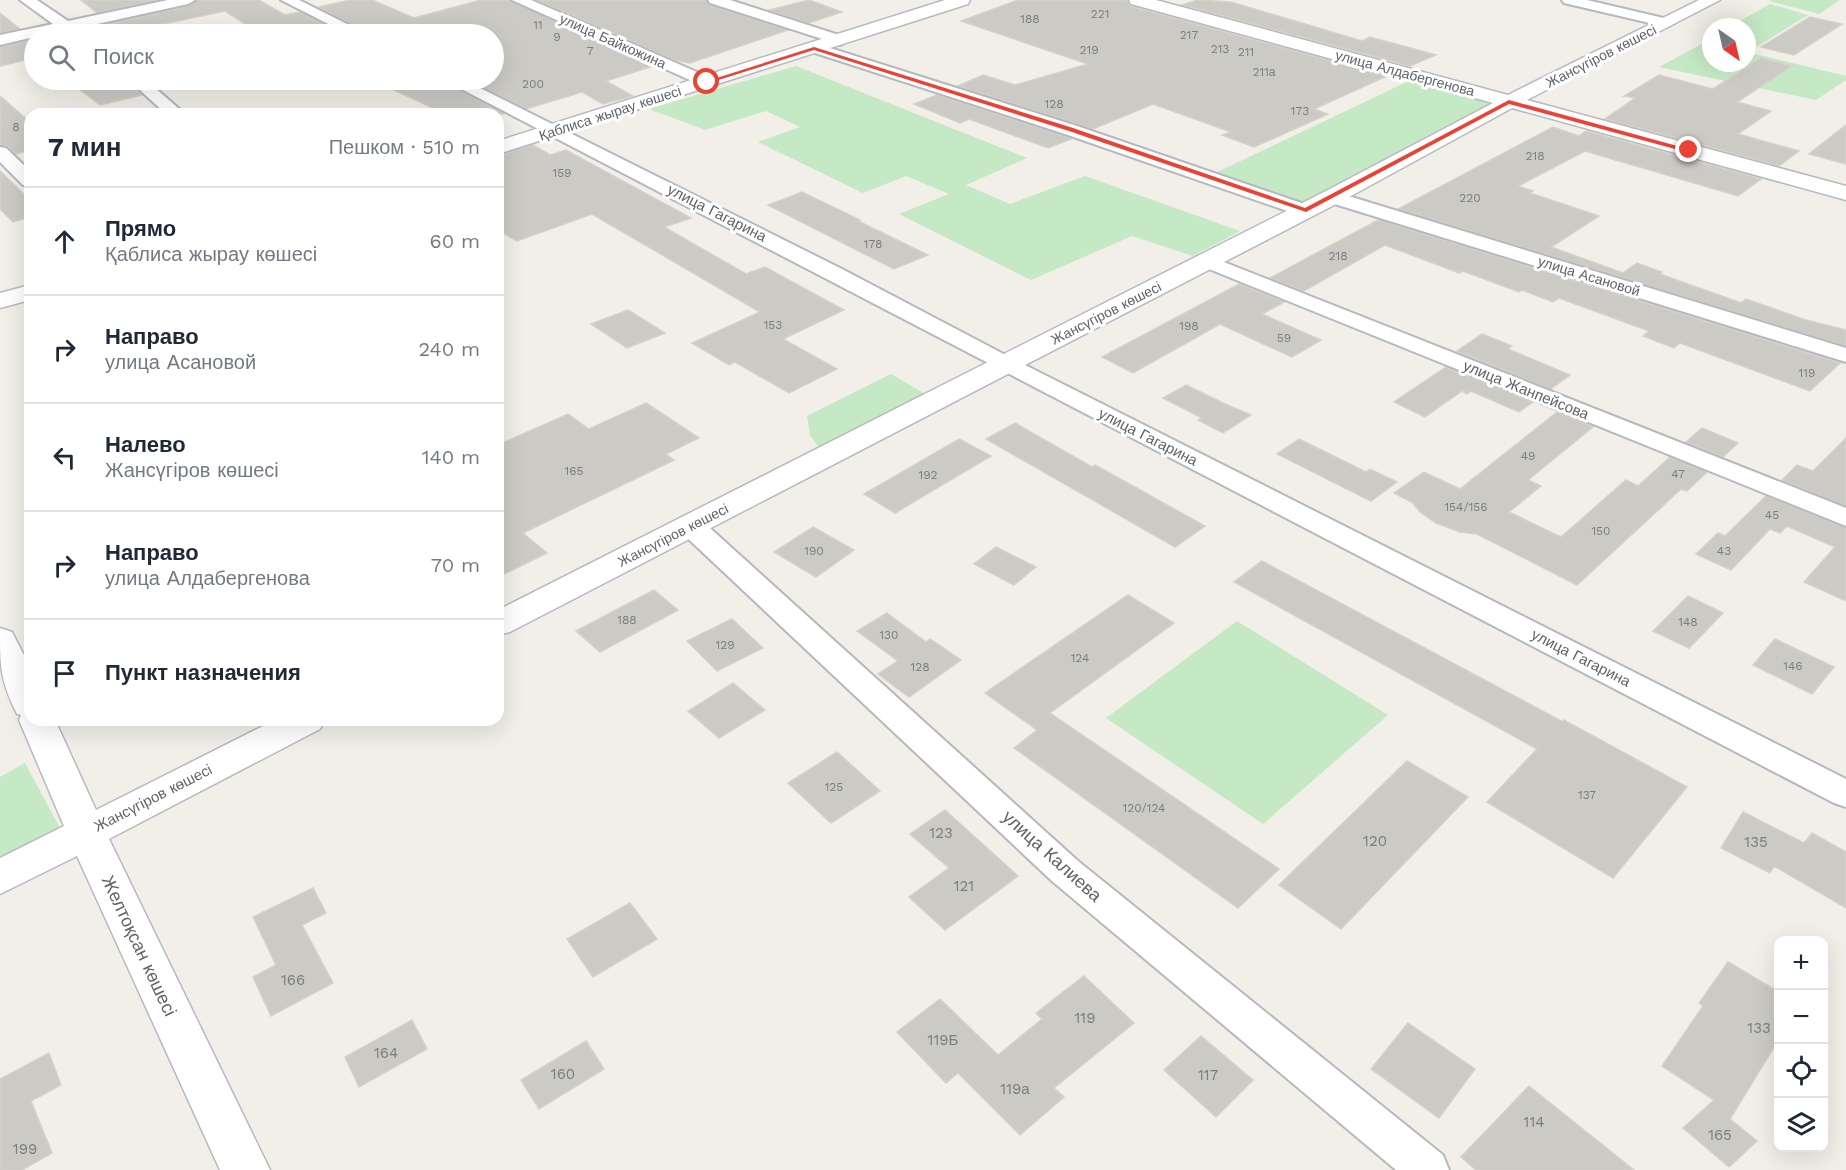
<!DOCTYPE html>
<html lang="ru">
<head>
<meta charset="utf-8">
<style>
  body { margin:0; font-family:"Work Sans",sans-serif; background:#f2f2f3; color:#1f2937 }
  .controls { position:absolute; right:18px; bottom:18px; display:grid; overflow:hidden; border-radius:12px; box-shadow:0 6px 24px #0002 }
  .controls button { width:54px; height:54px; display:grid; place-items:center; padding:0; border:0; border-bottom:2px solid #e0e1e3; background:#fff; color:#1f2937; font:30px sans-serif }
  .compass { position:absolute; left:1702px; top:18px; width:54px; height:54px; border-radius:50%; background:#fff; box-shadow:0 6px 24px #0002; rotate:146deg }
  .stop { position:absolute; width:18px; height:18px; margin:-14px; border:4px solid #ea4335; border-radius:50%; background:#fff }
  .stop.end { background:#ea4335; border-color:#fff; box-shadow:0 2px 6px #0008 }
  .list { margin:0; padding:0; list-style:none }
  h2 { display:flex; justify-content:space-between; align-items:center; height:78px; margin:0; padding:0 24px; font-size:26px }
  h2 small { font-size:20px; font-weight:400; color:#747a83 }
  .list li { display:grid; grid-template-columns:39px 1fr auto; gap:18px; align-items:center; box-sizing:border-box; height:108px; padding:0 24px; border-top:2px solid #e0e1e3 }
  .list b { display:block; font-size:22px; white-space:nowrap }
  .list p { margin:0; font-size:20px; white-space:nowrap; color:#747a83 }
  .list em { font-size:20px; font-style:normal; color:#747a83 }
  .icon { flex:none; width:33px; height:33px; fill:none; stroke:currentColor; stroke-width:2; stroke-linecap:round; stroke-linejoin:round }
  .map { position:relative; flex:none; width:1846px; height:1170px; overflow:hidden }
  .search { position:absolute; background:#fff; box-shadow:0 6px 24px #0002; left:24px; top:24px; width:480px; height:66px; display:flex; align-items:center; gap:15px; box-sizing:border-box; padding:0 21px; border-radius:33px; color:#747a83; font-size:22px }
  .panel { position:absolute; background:#fff; box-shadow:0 6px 24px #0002; left:24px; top:108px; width:480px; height:618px; border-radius:18px }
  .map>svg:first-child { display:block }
</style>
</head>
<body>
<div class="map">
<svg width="1846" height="1170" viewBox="0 0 1846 1170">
  <rect width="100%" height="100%" fill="#f1efe8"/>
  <path fill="#c5e8c5" d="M1772 0H1840L1819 14 1769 1Z
    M1770 4 1808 15 1755 48 1747 41V27H1729Z
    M1711 39V63H1747V52L1846 76V80L1816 100 1659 67Z
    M796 66 1027 158 966 185 1010 204 1085 176 1240 231 1193 256 1132 236 1031 280 899 214 949 194 906 176 863 193 758 142 800 127 766 111 705 130 649 109Z
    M1411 80 1494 103 1301 204 1211 175Z
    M891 374 929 396 820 449 810 435 807 416Z
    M1237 621 1388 715 1263 824 1106 718Z
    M25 763 63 834 0 866V777Z"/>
  <path fill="#cccac5" stroke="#d6d1c6" stroke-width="1.5" d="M81 0H157L97 13Z
    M197 0H259L285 15 300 12 344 34H244L243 26 247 25 225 11 120 33 110 24 188 6Z
    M350 0H372L414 18 481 0H510L653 66 606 81 633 96 603 104 582 92 526 109 468 80H494V34H369L319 7Z
    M537 0H706L709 5 788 30 690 63 674 60Z
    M809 0 842 12 809 23 769 10Z
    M1018 0H1127L1130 6 1387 76 1314 109 1328 114 1254 147 1222 135 1231 132 1153 104 1093 129 958 86 983 75 1015 85 1088 64 961 21Z
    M1198 0 1231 2 1362 41 1370 37 1436 55 1410 66 1182 5Z
    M0 13 20 29 0 33Z
    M1810 17 1842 24 1794 55 1761 47Z
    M34 40V58L0 66V47Z
    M1761 58 1792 66 1737 102 1771 111 1738 134 1799 151 1779 166 1605 119 1635 98 1624 96 1659 75 1713 89Z
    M67 80H127L142 95 100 105Z
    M372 80H442L504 114H446Z
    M937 95 1064 136 1071 139 1048 148 969 119 960 123 914 104Z
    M0 96 30 122V150L16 154 8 146 0 145Z
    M1846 125V164L1809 154Z
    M1553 127 1579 136 1586 131 1761 179 1738 196 1585 151 1518 186 1533 191 1530 193 1599 216 1551 247 1623 273 1637 263 1662 272 1660 274 1741 303 1746 299 1806 320 1846 330V346L1398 209Z
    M533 145 550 155 566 150 691 218 664 227 746 274 765 267 844 310 783 339 837 369 789 393 735 362 729 365 692 343 760 312 592 214 517 241 498 230V156Z
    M0 171 30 200V217L13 222 0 209Z
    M802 192 860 220 858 221 928 255 894 269 768 205Z
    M1378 220 1840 363 1810 391 1680 343 1674 348 1643 336 1649 331 1559 298 1553 302 1522 290 1519 292 1463 271 1459 273 1385 245 1304 291 1270 278Z
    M1239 284 1284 302 1262 314 1321 340 1292 357 1220 324 1133 373 1102 357Z
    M628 310 665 333 627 348 591 324Z
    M1482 334 1512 346 1508 349 1570 375 1551 389 1457 351Z
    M1446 367 1533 402 1519 412 1471 391 1467 394 1462 391 1425 417 1394 402Z
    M1186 385 1225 404 1251 415 1223 433 1198 420 1202 418 1163 398Z
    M646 403 699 438 666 454 674 460 523 533 547 553 498 577V445L568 414 589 429Z
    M1557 412 1593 427 1528 480 1541 486 1509 512 1561 537 1626 480 1638 486 1670 457 1707 472 1687 491 1681 489 1577 585 1477 534 1460 532 1436 523 1420 512 1413 503 1394 493 1424 472 1460 489Z
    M1015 423 1092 467 1095 465 1205 526 1175 547 986 439Z
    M1702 428 1738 443 1723 457 1686 442Z
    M1846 438V506L1782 480 1797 465 1813 471Z
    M959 439 991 456 895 513 864 494Z
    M1299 439 1366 472 1370 469 1397 482 1371 501 1277 454Z
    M1766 496 1846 528V601L1804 582 1835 547 1787 526 1780 533 1770 529 1731 570 1696 554 1718 533 1725 536Z
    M813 527 854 550 816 577 774 552Z
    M996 547 1036 567 1014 585 974 564Z
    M1262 561 1563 722 1564 720 1687 787 1613 878 1487 802 1537 749 1234 582Z
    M654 590 678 610 600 652 576 631Z
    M1128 595 1174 623 1050 713 1279 869 1238 908 1014 748 1037 730 985 693Z
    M1688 596 1723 613 1689 648 1653 631Z
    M887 613 926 642 930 639 961 660 909 697 878 674 898 661 857 631Z
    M732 619 763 648 717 671 687 641Z
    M1775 639 1834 667 1812 694 1753 665Z
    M733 683 765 710 719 738 688 711Z
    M837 752 880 791 831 823 788 783Z
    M1407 761 1468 797 1341 929 1279 885Z
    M945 810 1018 876 945 930 909 897 949 868 910 834Z
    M1743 812 1804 843 1812 833 1846 852V908L1774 866 1770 873 1721 848Z
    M313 888 326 913 302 925 333 983 271 1016 253 977 276 965 253 917Z
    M630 903 657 939 593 977 567 939Z
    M1728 962 1779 992V1039L1730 1119 1757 1141 1729 1167 1683 1128 1714 1100 1662 1066 1703 1006 1699 1003Z
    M1084 976 1134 1023 1054 1088 1064 1097 1020 1135 958 1073 946 1083 897 1032 940 999 998 1055 1042 1019 1036 1013Z
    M412 1020 427 1049 359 1087 345 1057Z
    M1408 1023 1475 1069 1439 1118 1371 1069Z
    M1201 1036 1253 1080 1216 1117 1164 1070Z
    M586 1041 604 1069 539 1109 521 1080Z
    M49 1053 61 1085 31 1101 52 1153 22 1170H0V1079Z
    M1529 1086 1634 1170H1476L1461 1157Z"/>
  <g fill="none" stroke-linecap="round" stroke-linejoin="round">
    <defs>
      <path id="street" d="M20 0H37L68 21 168 0H195L188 4 79 28 83 32 81 34H69L63 31 34 34V37L0 45V35L53 24Z
        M281 0H299L367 34H348Z
        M512 0H531L713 79 715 82 713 85H701Z
        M708 0H730L845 37 848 40 840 45 835 43 710 3Z
        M1562 0H1587L1672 20 1674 23 1667 27 1564 3Z
        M814 43 1077 126 1313 207 1316 211 1306 217 1299 215 1065 134 809 51 806 48Z
        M129 80H146L185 114H166Z
        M444 80H464L842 269 1013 359 1846 779V807L1834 803Z
        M0 147 6 148 30 171V187L23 185 0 162Z
        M1332 191 1846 348V362L1325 201 1322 197Z
        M1206 255 1846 508V526L1199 265 1196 261 1199 257Z
        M691 518 701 520 1078 861 1443 1155 1449 1170H1396L1052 881 681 532 677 526 681 520Z"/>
      <path id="secondary" d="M945 0H970L968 4 498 154V141Z
        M1129 0H1156L1508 95 1699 0H1720L1527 100 1846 186V200L1512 108 1340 202 510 632 498 635V610L1324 192 1493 103 1131 4Z
        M30 285V300L0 308V293Z
        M0 628 12 632 30 667V720H55L96 810 275 720H325L320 729 109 839 270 1170H220L77 856 0 894V858L64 826 19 720 21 715 17 714C0 680 0 666 0 628Z"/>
    </defs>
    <use href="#street" stroke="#b5b8bc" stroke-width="4"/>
    <use href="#secondary" stroke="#b6babf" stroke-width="3"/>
    <use href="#street" fill="#fff" fill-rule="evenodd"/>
    <use href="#secondary" fill="#fff" fill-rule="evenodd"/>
  </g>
  <path fill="#ea4335" d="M814 47 1073 128 1305 208 1509 100 1692 150 1686 152 1509 104 1306 212 1069 131 814 50 709 83 704 82Z"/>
  <g text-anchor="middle" stroke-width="6" stroke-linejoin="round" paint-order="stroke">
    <g font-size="12" fill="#7a7d7f">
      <text x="1100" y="18">221</text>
      <text x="1030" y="23">188</text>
      <text x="538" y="29">11</text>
      <text x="1189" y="39">217</text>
      <text x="557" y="41">9</text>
      <text x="1220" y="53">213</text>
      <text x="1089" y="54">219</text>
      <text x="590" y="55">7</text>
      <text x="1246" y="56">211</text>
      <text x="1264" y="76">211а</text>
      <text x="533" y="88">200</text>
      <text x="1054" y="108">128</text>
      <text x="1300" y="115">173</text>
      <text x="16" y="131">8</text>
      <text x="1535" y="160">218</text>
      <text x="562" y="177">159</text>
      <text x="1470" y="202">220</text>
      <text x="873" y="248">178</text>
      <text x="1338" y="260">218</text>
      <text x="773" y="329">153</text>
      <text x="1189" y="330">198</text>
      <text x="1284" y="342">59</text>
      <text x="1807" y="377">119</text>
      <text x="1528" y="460">49</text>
      <text x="574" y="475">165</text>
      <text x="1678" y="478">47</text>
      <text x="928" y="479">192</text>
      <text x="1466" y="511">154/156</text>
      <text x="1772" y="519">45</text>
      <text x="1601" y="535">150</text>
      <text x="814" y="555">190</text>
      <text x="1724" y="555">43</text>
      <text x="627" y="624">188</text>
      <text x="1688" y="626">148</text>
      <text x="889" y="639">130</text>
      <text x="725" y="649">129</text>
      <text x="1080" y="662">124</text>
      <text x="1793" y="670">146</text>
      <text x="920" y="671">128</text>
      <text x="834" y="791">125</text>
      <text x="1587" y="799">137</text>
      <text x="1144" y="812">120/124</text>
    </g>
    <g font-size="14" fill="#5f6368" stroke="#fff">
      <text transform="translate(613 41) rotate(24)" y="5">улица Байкожина</text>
      <text transform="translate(1601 56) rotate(-27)" y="5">Жансүгіров көшесі</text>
      <text transform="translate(1405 73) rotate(15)" y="5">улица Алдабергенова</text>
      <text transform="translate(610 113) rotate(-18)" y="5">Қаблиса жырау көшесі</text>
      <text transform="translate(1589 276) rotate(17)" y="5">улица Асановой</text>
      <text transform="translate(1106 313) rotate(-27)" y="5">Жансүгіров көшесі</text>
      <text transform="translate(673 535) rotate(-27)" y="5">Жансүгіров көшесі</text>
    </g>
    <g font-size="15" fill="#5f6368" stroke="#fff">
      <text transform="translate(717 213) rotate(27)" y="5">улица Гагарина</text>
      <text transform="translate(1526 390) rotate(22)" y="5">улица Жанпейсова</text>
      <text transform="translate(1148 437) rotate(27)" y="5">улица Гагарина</text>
      <text transform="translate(1581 658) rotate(27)" y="5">улица Гагарина</text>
      <text transform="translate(153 798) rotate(-27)" y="5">Жансүгіров көшесі</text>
    </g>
    <g font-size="15" fill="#7a7d7f">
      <text x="941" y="838">123</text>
      <text x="1375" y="846">120</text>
      <text x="1756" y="847">135</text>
      <text x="964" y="891">121</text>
      <text x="293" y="985">166</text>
      <text x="1085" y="1023">119</text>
      <text x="1759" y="1033">133</text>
      <text x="943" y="1045">119Б</text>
      <text x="386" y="1058">164</text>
      <text x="563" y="1079">160</text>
      <text x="1208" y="1080">117</text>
      <text x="1015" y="1094">119а</text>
      <text x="1534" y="1127">114</text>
      <text x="1720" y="1140">165</text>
      <text x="25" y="1154">199</text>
    </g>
    <g font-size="18" fill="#5f6368" stroke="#fff">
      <text transform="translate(1052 856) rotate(42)" y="6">улица Калиева</text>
      <text transform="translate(139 946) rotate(65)" y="6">Желтоқсан көшесі</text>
    </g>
  </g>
</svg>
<div class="controls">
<button>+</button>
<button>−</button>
<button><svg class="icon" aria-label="locate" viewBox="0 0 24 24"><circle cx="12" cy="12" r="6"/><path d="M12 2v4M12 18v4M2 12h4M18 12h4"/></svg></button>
<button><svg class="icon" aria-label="layers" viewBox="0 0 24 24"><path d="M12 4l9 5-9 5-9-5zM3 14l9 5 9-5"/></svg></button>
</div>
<svg class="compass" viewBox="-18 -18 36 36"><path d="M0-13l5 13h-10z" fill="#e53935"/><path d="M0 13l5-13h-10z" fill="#747a83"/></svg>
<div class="stop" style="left:707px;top:82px"></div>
<div class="stop end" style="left:1689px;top:150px"></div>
<div class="search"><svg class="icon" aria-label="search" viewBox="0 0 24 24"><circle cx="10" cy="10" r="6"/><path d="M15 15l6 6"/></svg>Поиск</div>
<section class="panel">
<h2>7 мин<small>Пешком · 510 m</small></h2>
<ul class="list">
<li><svg class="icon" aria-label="ahead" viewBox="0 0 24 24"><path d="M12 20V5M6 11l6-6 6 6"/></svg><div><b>Прямо</b><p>Қаблиса жырау көшесі</p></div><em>60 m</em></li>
<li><svg class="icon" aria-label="right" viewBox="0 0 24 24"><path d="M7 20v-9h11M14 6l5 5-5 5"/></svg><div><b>Направо</b><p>улица Асановой</p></div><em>240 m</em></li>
<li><svg class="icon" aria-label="left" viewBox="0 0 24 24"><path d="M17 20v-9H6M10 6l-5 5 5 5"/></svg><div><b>Налево</b><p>Жансүгіров көшесі</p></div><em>140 m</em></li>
<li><svg class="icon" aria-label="right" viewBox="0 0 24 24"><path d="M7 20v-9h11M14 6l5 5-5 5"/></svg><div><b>Направо</b><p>улица Алдабергенова</p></div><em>70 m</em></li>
<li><svg class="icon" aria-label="arrive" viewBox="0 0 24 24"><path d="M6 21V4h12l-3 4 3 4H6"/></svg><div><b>Пункт назначения</b></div></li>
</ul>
</section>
</div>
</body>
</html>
